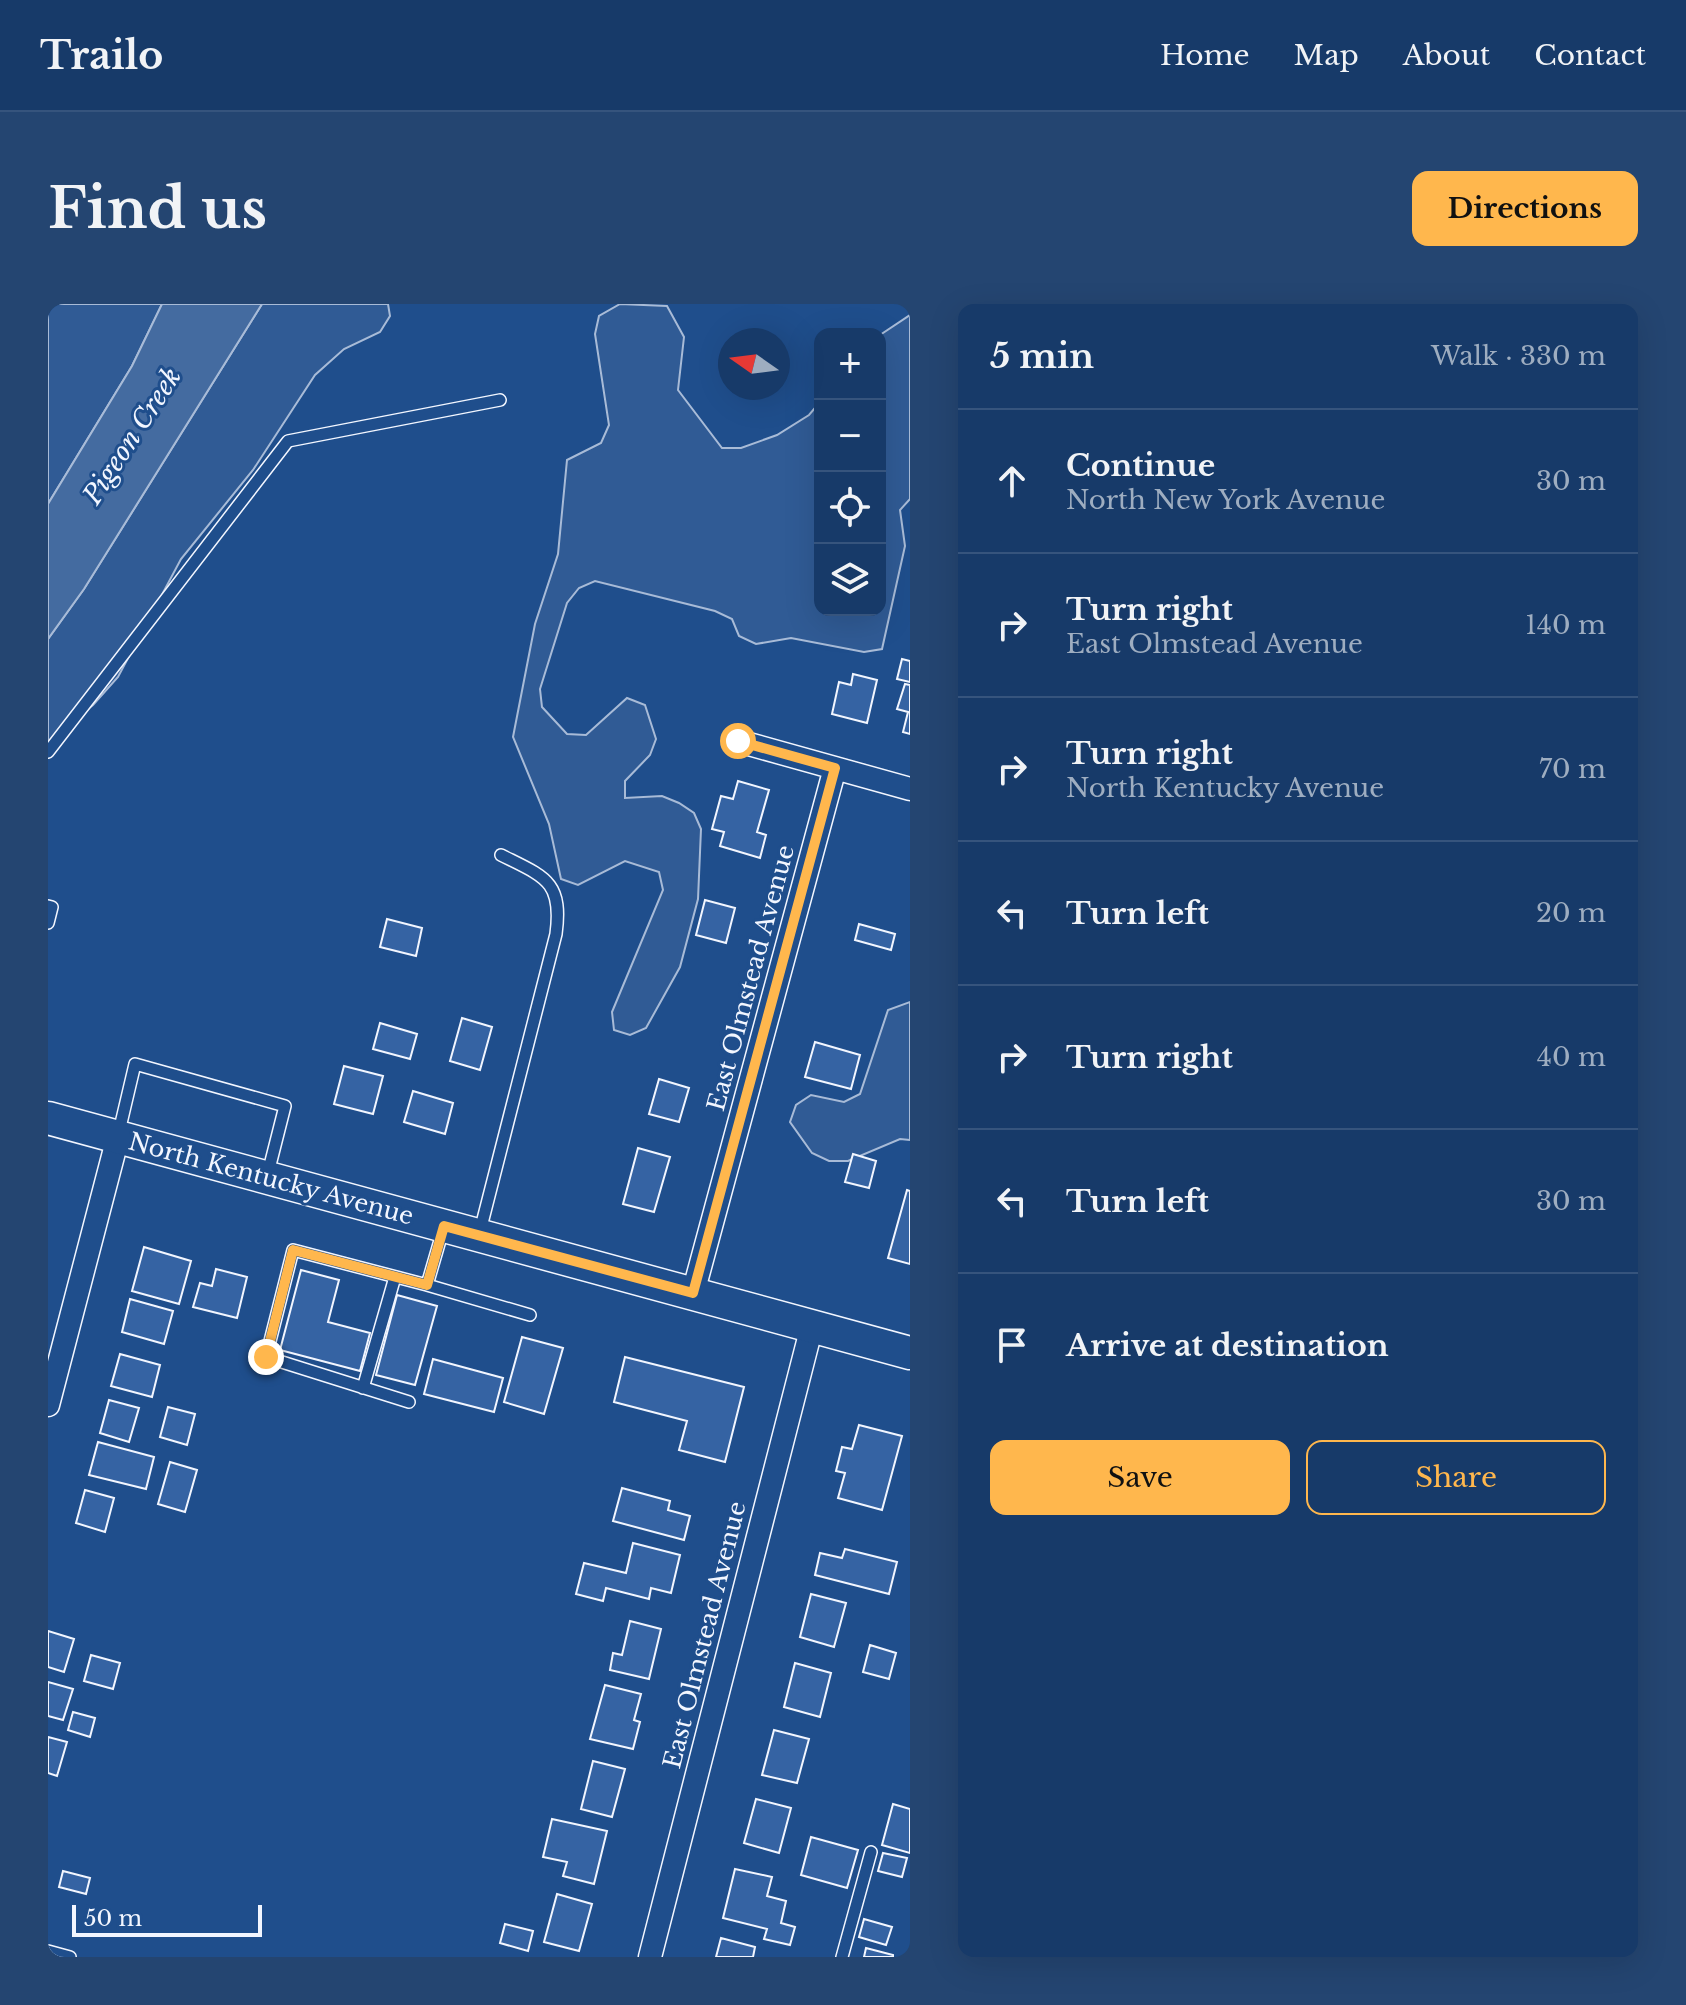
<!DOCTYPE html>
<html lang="en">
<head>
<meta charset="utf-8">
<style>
  body { margin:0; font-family:"Libre Baskerville",serif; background:#244571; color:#f1f3f6 }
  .controls { position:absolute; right:24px; top:24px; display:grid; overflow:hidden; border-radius:16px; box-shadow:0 8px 32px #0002 }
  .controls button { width:72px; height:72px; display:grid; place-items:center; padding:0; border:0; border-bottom:2px solid #36547d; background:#173a69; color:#f1f3f6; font:40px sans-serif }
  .compass { position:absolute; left:670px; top:24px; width:72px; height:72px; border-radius:50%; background:#173a69; box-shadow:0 8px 32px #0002; rotate:284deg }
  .scale { position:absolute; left:24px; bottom:20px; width:190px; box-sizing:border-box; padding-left:8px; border:4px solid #f2f6ff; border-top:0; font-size:22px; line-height:28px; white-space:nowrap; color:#f2f6ff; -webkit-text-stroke:6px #1f4e8c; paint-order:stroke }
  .stop { position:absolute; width:24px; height:24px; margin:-18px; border:6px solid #ffb74d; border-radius:50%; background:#fff }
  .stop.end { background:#ffb74d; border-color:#fff; box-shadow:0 2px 8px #0008 }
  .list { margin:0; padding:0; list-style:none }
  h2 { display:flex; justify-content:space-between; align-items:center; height:104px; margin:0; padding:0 32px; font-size:34px }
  h2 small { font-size:26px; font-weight:400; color:#9eadc0 }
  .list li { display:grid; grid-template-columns:52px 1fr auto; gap:24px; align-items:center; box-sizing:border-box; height:144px; padding:0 32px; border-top:2px solid #36547d }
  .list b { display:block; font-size:30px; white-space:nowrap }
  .list p { margin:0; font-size:26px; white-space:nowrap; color:#9eadc0 }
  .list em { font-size:26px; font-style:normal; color:#9eadc0 }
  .actions { display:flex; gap:16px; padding:24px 32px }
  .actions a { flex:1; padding:18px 0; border:2px solid #ffb74d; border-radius:16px; text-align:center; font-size:28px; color:#ffb74d }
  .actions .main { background:#ffb74d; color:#111 }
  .icon { flex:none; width:44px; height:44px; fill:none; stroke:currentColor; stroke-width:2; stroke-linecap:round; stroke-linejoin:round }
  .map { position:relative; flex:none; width:862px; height:1653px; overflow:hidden; border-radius:16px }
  header { display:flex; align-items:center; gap:48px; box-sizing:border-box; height:112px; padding:0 40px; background:#173a69; border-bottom:2px solid #36547d }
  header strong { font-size:38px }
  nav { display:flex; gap:44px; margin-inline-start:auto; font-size:28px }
  .intro { display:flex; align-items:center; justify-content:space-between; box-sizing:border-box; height:192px; padding:0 48px }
  h1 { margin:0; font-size:56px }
  .button { padding:20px 36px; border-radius:16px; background:#ffb74d; color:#111; font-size:28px; font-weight:700 }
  main { display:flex; gap:48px; padding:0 48px }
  aside { flex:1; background:#173a69; border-radius:16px; box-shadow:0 8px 32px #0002 }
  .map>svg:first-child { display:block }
</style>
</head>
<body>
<header>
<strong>Trailo</strong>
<nav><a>Home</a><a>Map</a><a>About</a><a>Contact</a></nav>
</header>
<div class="intro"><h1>Find us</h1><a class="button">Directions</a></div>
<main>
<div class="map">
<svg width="862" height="1653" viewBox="0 0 862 1653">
  <rect width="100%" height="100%" fill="#1f4e8c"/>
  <path fill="#305b95" stroke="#a8bbd7" stroke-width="2" d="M0 0H114L84 62 0 200Z
    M214 0H340L342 12 332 28 296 45 267 71 205 166 133 255 70 373 45 401 0 438V335L36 285Z
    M572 0 619 2 636 33 630 86 674 144H693L729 131 761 111 772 98V306H832V31L862 11V195L852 206 857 242 834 345 816 348 743 334 708 340 691 332 684 315 667 307 547 277 531 284 519 299 492 385 494 403 519 430 538 431 579 394 597 401 608 435 602 451 577 477V494L614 492 631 499 646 509 653 525 650 595 632 663 598 724 582 731 566 726 564 708 615 586 611 568 577 557 530 581 513 575 501 520 465 433 487 320 510 250 519 156 553 139 561 121 547 30 551 12Z
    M862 698V836L852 835 800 857H781L764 849 742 818 748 801 763 791 796 798 812 790 840 706Z"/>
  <path fill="#446ba0" stroke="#a8bbd7" stroke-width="2" d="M114 0H214L36 285 0 335V200L84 62Z"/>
  <path fill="#3563a3" stroke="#f2f6ff" stroke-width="2" d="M854 355 862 357V378L849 375Z
    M805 370 829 376 819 419 784 410 791 378 803 381Z
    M857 380 862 381V430L855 428 860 408 849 405Z
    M690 477 721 486 709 528 718 531 712 554 672 542 676 528 664 525 673 492 685 495Z
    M657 596 687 604 678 639 648 631Z
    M339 615 374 624 368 652 332 643Z
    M811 620 847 630 843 646 807 636Z
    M414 714 444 723 432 766 402 757Z
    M332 719 369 730 362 755 325 745Z
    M767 738 812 751 803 785 757 773Z
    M296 762 335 772 325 810 286 800Z
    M611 775 641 784 631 818 601 810Z
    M365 787 405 799 397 830 356 818Z
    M590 844 622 853 606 908 575 900Z
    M805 850 828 857 821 884 797 878Z
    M859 886 862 887V960L840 954Z
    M96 943 143 957 131 1000 84 987Z
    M168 965 199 973 189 1014 145 1003 152 979 164 982Z
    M253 966 291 976 280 1018 322 1029 312 1067 232 1046Z
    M349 991 389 1002 367 1081 328 1071Z
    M82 995 125 1007 116 1040 74 1028Z
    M474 1033 515 1044 496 1110 456 1098Z
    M72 1050 112 1061 104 1093 63 1082Z
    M577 1053 696 1083 677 1158 631 1146 639 1117 566 1098Z
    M385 1055 455 1074 446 1108 376 1090Z
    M61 1096 91 1104 81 1138 52 1129Z
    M120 1103 147 1110 139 1141 112 1133Z
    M811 1121 854 1132 834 1206 790 1194 797 1169 788 1167 794 1143 804 1145Z
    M50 1138 106 1153 98 1185 41 1171Z
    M122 1158 149 1166 137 1208 110 1200Z
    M574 1184 622 1197 620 1206 642 1212 636 1236 565 1217Z
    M37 1186 66 1194 57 1228 28 1219Z
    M585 1239 632 1251 623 1289 603 1284 601 1295 558 1284 555 1297 528 1290 536 1259 578 1269Z
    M797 1245 849 1258 841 1290 767 1271 772 1249 794 1254Z
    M763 1290 798 1299 786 1343 752 1333Z
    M582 1317 613 1325 601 1375 562 1366 565 1349 574 1351Z
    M0 1327 26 1335 16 1368 0 1363Z
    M822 1341 848 1349 841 1375 815 1368Z
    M43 1351 72 1359 65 1385 36 1377Z
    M747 1359 783 1369 772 1413 736 1403Z
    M0 1378 25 1385 15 1416 0 1412Z
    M557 1381 593 1390 586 1416 592 1418 585 1445 542 1435Z
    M25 1408 47 1414 42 1433 20 1426Z
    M726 1426 761 1435 749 1479 714 1471Z
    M0 1433 19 1438 9 1472 0 1469Z
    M545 1457 577 1465 564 1513 533 1505Z
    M708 1495 743 1504 731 1549 696 1539Z
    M845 1500 862 1505V1549L834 1541Z
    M504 1515 559 1527 546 1580 515 1572 519 1558 495 1553Z
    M763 1533 810 1546 799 1584 753 1571Z
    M835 1549 859 1554 854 1573 830 1567Z
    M687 1565 724 1573 719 1592 738 1597 733 1619 747 1623 742 1641 716 1635 719 1625 675 1614Z
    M15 1567 42 1574 38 1590 11 1583Z
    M509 1590 544 1600 531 1647 496 1638Z
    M816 1615 844 1623 838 1641 811 1633Z
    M457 1620 485 1627 480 1647 452 1639Z
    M673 1634 707 1643 705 1653H668Z
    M818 1644 845 1651V1653H816Z"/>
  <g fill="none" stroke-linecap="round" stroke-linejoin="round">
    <defs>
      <path id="lane" d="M0 448 240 137 452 96
        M0 602 4 603 0 619
        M70 832 87 760 237 802 219 873
        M395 926 379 981 482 1011
        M431 931 508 630C515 577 497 573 453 551
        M315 1084 347 973
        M361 1098 218 1053 245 946 379 981
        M0 1647 22 1653
        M794 1653 823 1548"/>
      <path id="street" d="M690 437 862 485
        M645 989 787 464
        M0 1101 70 833
        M602 1653 764 1022"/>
      <path id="secondary" d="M0 814 862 1049"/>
    </defs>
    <use href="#lane" stroke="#f2f6ff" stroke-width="14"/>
    <use href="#street" stroke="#f2f6ff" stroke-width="25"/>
    <use href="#secondary" stroke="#f2f6ff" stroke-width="35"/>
    <use href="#lane" stroke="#1f4e8c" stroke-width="11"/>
    <use href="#street" stroke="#1f4e8c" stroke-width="22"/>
    <use href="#secondary" stroke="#1f4e8c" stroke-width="32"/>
  </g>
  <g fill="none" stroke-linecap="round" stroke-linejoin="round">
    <path stroke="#ffb74d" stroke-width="10" d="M218 1053 245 946 379 981 396 922 645 989 787 464 690 437"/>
  </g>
  <g text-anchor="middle" stroke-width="6" stroke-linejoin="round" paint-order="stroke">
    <g font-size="24" fill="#f2f6ff" stroke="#1f4e8c">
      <text transform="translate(703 674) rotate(-75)" y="8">East Olmstead Avenue</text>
      <text transform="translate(223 875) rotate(15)" y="8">North Kentucky Avenue</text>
      <text transform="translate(657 1331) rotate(-76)" y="8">East Olmstead Avenue</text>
    </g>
    <g font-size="26" font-style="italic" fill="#f2f6ff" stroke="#1f4e8c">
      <text transform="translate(84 132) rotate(-57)" y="9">Pigeon Creek</text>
    </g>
  </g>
</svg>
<div class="controls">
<button>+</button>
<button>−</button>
<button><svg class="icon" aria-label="locate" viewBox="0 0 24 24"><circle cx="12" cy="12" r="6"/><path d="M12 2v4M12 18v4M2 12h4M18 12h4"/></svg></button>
<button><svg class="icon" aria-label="layers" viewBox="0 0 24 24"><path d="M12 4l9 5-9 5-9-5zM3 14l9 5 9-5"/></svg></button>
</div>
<svg class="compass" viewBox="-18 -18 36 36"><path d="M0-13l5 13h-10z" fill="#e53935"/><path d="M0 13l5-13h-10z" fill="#9eadc0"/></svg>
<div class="scale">50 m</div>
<div class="stop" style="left:690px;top:437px"></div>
<div class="stop end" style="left:218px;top:1053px"></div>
</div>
<aside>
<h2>5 min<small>Walk · 330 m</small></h2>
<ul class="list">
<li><svg class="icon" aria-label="ahead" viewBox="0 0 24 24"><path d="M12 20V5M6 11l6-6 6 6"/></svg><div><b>Continue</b><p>North New York Avenue</p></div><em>30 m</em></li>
<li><svg class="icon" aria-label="right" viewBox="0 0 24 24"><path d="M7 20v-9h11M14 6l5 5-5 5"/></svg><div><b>Turn right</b><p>East Olmstead Avenue</p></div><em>140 m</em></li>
<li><svg class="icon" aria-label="right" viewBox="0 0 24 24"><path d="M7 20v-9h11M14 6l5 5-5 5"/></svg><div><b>Turn right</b><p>North Kentucky Avenue</p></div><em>70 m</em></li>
<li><svg class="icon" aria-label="left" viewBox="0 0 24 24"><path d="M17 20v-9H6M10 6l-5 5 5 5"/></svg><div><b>Turn left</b></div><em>20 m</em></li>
<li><svg class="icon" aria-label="right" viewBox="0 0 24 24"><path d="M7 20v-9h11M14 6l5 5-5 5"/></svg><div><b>Turn right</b></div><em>40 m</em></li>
<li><svg class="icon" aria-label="left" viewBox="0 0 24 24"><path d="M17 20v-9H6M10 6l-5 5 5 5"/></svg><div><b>Turn left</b></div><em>30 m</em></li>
<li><svg class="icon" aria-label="arrive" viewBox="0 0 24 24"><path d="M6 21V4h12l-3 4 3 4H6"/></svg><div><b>Arrive at destination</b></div></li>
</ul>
<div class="actions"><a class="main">Save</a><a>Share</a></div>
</aside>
</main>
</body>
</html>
